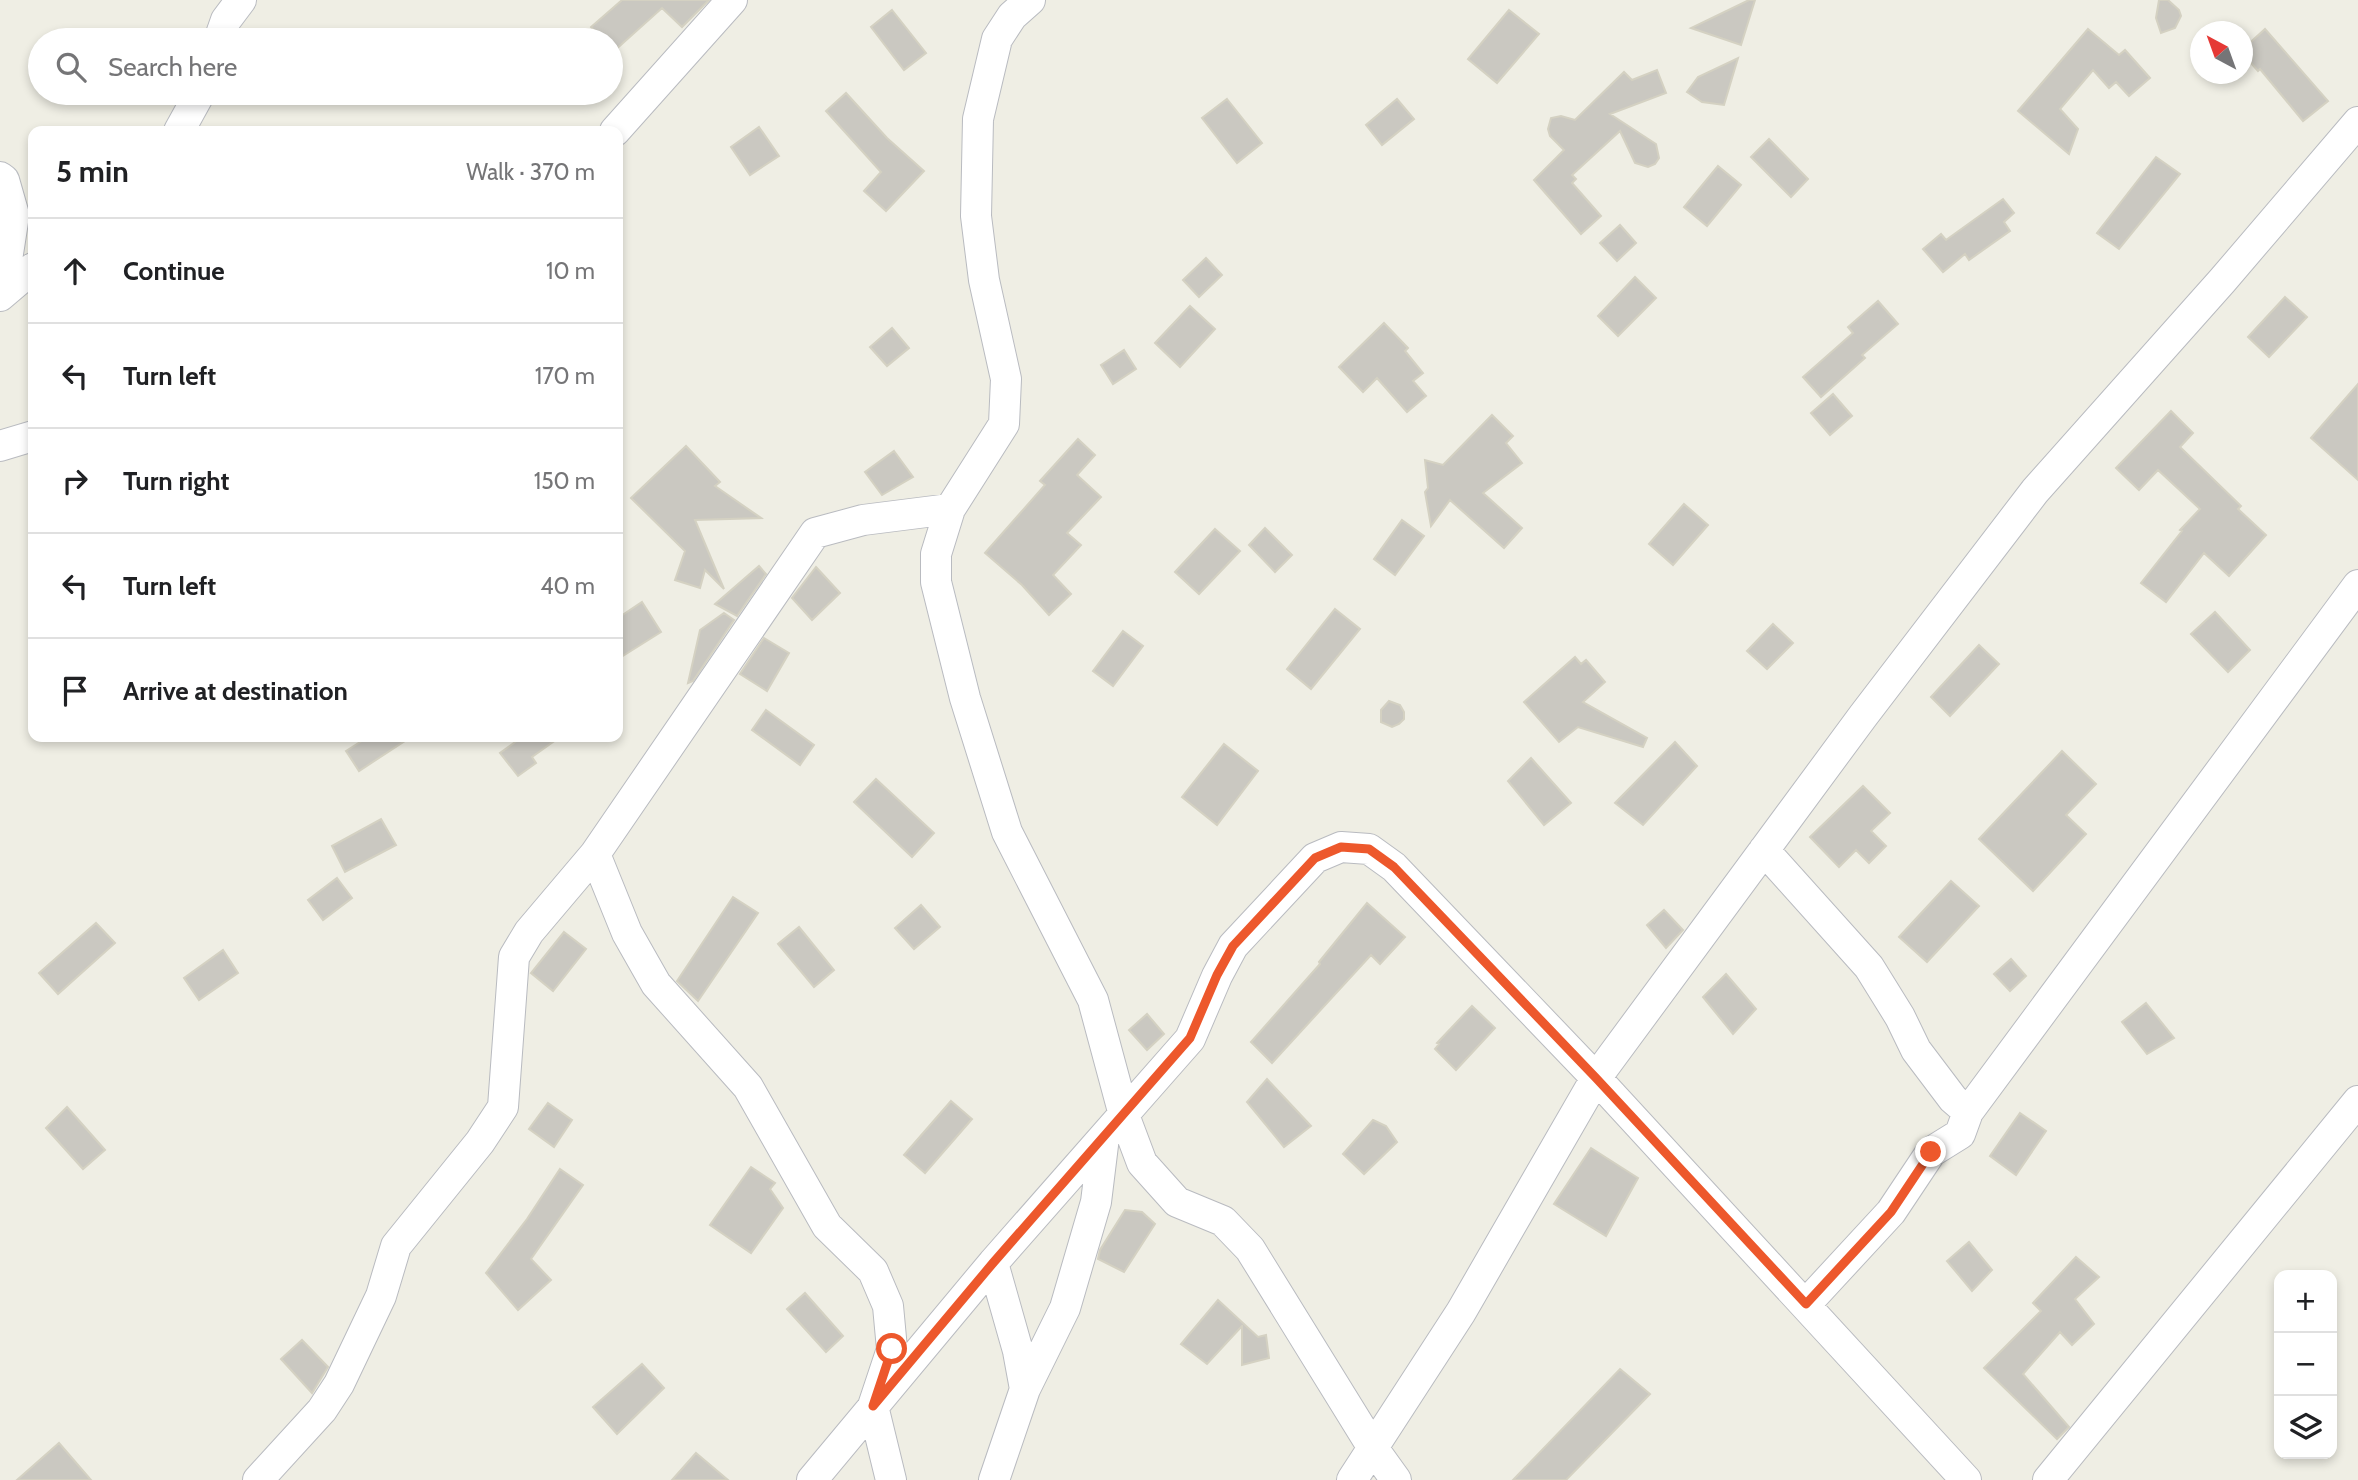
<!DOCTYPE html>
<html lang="en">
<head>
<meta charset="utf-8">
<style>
  body { margin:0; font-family:Cabin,sans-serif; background:#f2f2f2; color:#202124 }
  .controls { position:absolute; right:21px; bottom:21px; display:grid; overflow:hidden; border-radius:14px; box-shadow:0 4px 10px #0003 }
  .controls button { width:63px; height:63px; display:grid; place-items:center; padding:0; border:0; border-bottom:2px solid #e0e0e0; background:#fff; color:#202124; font:35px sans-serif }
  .compass { position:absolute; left:2190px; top:21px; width:63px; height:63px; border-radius:50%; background:#fff; box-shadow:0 4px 10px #0003; rotate:319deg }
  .stop { position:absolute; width:21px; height:21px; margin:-16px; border:5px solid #ed582c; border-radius:50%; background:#fff }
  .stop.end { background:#ed582c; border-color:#fff; box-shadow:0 2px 7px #0008 }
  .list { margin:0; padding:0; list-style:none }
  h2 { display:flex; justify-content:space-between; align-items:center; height:91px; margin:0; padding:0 28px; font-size:30px }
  h2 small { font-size:23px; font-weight:400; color:#757577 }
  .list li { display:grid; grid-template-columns:46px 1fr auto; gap:21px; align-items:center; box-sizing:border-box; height:105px; padding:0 28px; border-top:2px solid #e0e0e0 }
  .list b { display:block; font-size:26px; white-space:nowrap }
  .list em { font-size:23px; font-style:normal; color:#757577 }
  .icon { flex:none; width:38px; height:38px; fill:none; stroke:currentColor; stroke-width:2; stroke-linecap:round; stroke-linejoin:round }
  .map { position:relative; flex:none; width:2358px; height:1480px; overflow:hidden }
  .search { position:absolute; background:#fff; box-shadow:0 4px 10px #0003; left:28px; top:28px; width:595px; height:77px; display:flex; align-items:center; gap:18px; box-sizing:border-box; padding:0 24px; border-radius:38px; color:#757577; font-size:26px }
  .panel { position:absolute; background:#fff; box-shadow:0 4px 10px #0003; left:28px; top:126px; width:595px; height:616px; border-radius:14px }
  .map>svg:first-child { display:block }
</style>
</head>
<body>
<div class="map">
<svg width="2358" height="1480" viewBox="0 0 2358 1480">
  <rect width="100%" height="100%" fill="#efeee4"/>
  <path fill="#cac8c1" stroke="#d4d1c2" stroke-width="2" d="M622 0H709L682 27 662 8 613 52 611 49V40H603L591 27Z
    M1749 0H1755L1741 45 1691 28Z
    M2159 0H2168L2179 10 2181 16 2175 28 2161 33 2156 18Z
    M892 10 926 53 904 70 871 27Z
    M1509 10 1539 34 1497 83 1468 59Z
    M2088 29 2119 55 2125 50 2150 78 2129 96 2116 82 2109 88 2093 70 2060 109 2078 129 2069 154 2018 111Z
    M2265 29 2328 101 2303 121 2260 69 2258 71 2243 54V49Z
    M1738 58 1724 105 1702 102 1687 92 1698 77Z
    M1657 70 1666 93 1610 114 1656 144 1659 158 1655 164 1648 167 1635 163 1620 131 1572 175 1576 179 1572 183 1601 216 1581 234 1534 180 1564 150 1550 136 1548 129 1551 118 1561 116 1575 120 1624 72 1632 80Z
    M846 93 887 138 924 171 886 211 864 191 881 172 826 111Z
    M1227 99 1262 143 1237 163 1202 118Z
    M1397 99 1414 119 1382 145 1366 125Z
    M759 127 779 156 750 175 731 147Z
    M1769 139 1808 179 1791 197 1751 157Z
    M2156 157 2180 174 2119 249 2097 233Z
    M1718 166 1741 185 1707 226 1684 207Z
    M2003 199 2014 213 2004 222 2010 231 1969 260 1965 254 1943 272 1923 249 1941 234 1946 240Z
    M1620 225 1636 243 1617 261 1600 243Z
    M1206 258 1222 275 1199 297 1183 280Z
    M1635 277 1656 298 1618 336 1598 316Z
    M2285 297 2307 317 2269 357 2248 337Z
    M1878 301 1898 324 1862 355 1865 358 1821 397 1803 377 1853 333 1848 327Z
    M1190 306 1215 329 1180 367 1155 343Z
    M1384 323 1408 348 1405 351 1423 373 1413 381 1426 396 1407 412 1377 378 1363 392 1339 367Z
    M892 328 909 348 887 366 870 347Z
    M1124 350 1136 369 1113 384 1101 365Z
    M2358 384V480L2311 438Z
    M1833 394 1852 416 1830 435 1811 413Z
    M2171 411 2193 433 2180 447 2241 506 2238 509 2266 535 2229 576 2204 553 2166 602 2141 583 2182 531 2180 530 2200 509 2158 470 2139 490 2116 468Z
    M1492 415 1513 436 1506 443 1522 463 1483 493 1522 528 1504 548 1450 500 1431 526 1425 492 1428 488 1425 460 1443 465Z
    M1078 439 1095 455 1077 475 1101 497 1067 533 1081 545 1053 575 1071 594 1049 615 1022 585 985 553 1045 485 1040 481Z
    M686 446 720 482 715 486 761 518 695 520 724 589 705 570 700 588 675 580 685 551 631 498Z
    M894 451 913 477 882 495 865 472Z
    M1684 504 1708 525 1673 565 1649 544Z
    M1402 520 1424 536 1395 575 1374 559Z
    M1265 528 1292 555 1275 572 1249 545Z
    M1215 529 1240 551 1199 594 1175 572Z
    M759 566 766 574 737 616 715 604Z
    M816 567 840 593 812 620 792 598Z
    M642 602 661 632 618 659V618Z
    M1335 609 1360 629 1311 689 1287 669Z
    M2215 612 2250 650 2228 672 2191 634Z
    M724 613 734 620 693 681 688 683 700 630Z
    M1773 624 1793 643 1767 669 1747 651Z
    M1123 631 1143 646 1113 686 1093 671Z
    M764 638 789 653 767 691 740 674Z
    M1979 645 1999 664 1950 716 1931 697Z
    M1575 657 1581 664 1586 660 1605 682 1583 702 1647 738 1643 747 1578 727 1559 742 1524 702Z
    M1389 701 1400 705 1404 712V719L1399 724 1392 727 1381 722V710Z
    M766 710 814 745 800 765 752 730Z
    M368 737H411L359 771 346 751Z
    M522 737H560L532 757 536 763 518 776 500 753Z
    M1675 742 1697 766 1643 825 1615 803Z
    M1224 744 1258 771 1217 825 1182 797Z
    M2062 751 2096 784 2066 815 2086 834 2033 891 1979 839Z
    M1531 758 1571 803 1544 825 1508 781Z
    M876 779 934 833 912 857 854 802Z
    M1863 786 1890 813 1871 831 1886 846 1869 863 1856 850 1839 867 1810 837Z
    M381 819 396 845 345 872 332 846Z
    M337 878 352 898 323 920 308 900Z
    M1951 881 1979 906 1927 962 1899 937Z
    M733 897 758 913 698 1001 677 981Z
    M1367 903 1405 937 1380 964 1371 955 1272 1063 1251 1042 1320 964 1319 962Z
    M921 905 940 927 914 949 895 928Z
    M1664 910 1683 930 1666 948 1647 925Z
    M96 923 115 943 58 994 39 973Z
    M799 927 834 970 814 987 778 944Z
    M564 932 586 949 553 991 531 973Z
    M223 950 238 973 199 1000 184 978Z
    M2011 959 2026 976 2010 991 1994 974Z
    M1726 974 1756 1009 1733 1034 1703 997Z
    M2146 1003 2174 1038 2147 1054 2122 1022Z
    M1472 1006 1495 1028 1456 1070 1435 1049 1439 1044 1437 1043Z
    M1147 1014 1164 1034 1147 1050 1129 1030Z
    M1267 1079 1311 1126 1284 1147 1247 1102Z
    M951 1101 972 1119 925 1173 904 1155Z
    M548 1103 572 1120 554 1147 529 1129Z
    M67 1107 105 1150 83 1169 46 1128Z
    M2020 1113 2046 1131 2016 1175 1990 1156Z
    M1373 1120 1386 1126 1397 1142 1364 1174 1343 1154Z
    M1591 1148 1638 1178 1606 1236 1554 1204Z
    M751 1167 775 1183 770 1189 783 1208 751 1253 710 1225Z
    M560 1169 583 1185 531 1259 551 1280 518 1310 486 1273 527 1219Z
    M1125 1210 1142 1212 1155 1224 1124 1272 1098 1259 1100 1250Z
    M1969 1242 1992 1270 1972 1291 1947 1261Z
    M2076 1257 2099 1277 2075 1299 2094 1324 2072 1345 2060 1332 2023 1374 2069 1427 2057 1439 1984 1368 2041 1311 2033 1303Z
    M805 1293 843 1336 826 1352 787 1309Z
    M1218 1300 1258 1337 1266 1335 1269 1358 1242 1365V1326L1207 1364 1181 1344Z
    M302 1340 328 1367 312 1393 281 1359Z
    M642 1364 664 1388 617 1434 593 1407Z
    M1620 1369 1650 1394 1566 1480H1513Z
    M59 1443 91 1480H17Z
    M696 1453 728 1480H672Z"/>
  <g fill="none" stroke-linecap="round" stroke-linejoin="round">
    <defs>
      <path id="street" d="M1030 0 1012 16 997 39 978 119 976 216 984 280 1006 379 1004 424 950 509 936 554V582L965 698 1007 832 1093 1000 1124 1115 1142 1163 1177 1202 1223 1221 1250 1249 1373 1448 1396 1480
        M219 40 226 20 241 0
        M179 131 200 93
        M615 131 732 0
        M0 177 4 180 14 215 7 260 0 276
        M0 296 33 268
        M0 446 33 436
        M1764 850 1869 967 1900 1017 1916 1050 1953 1099 1968 1112
        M595 854 627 933 656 984 748 1087 827 1226 873 1271 888 1306 892 1349 873 1406 891 1480
        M993 1263 1018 1351 1025 1389
        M1806 1304 1891 1212 1931 1152 1960 1134 1968 1112 2358 585
        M258 1480 322 1410 339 1384 381 1296 396 1246 480 1142 503 1107 514 957 529 932 595 854 815 533 863 520 950 509
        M812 1480 993 1263 1190 1039 1217 976 1233 946 1315 858 1341 847 1369 849 1394 867 1596 1078 1966 1480
        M994 1480 1025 1389 1065 1308 1096 1202 1104 1137
        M1352 1480 1461 1312 1596 1078 1863 716 2035 491 2222 281 2358 122
        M2048 1480 2358 1101"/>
    </defs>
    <use href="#street" stroke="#b9bbc0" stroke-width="32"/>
    <use href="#street" stroke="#fff" stroke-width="30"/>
  </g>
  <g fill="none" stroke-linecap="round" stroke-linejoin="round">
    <path stroke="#ed582c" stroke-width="9" d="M892 1349 873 1406 993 1263 1190 1038 1217 975 1233 946 1315 858 1341 847 1369 849 1394 867 1596 1078 1806 1304 1891 1212 1931 1152"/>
  </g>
</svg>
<div class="controls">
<button>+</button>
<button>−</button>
<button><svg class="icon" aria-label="layers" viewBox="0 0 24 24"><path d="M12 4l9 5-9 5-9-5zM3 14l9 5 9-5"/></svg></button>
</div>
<svg class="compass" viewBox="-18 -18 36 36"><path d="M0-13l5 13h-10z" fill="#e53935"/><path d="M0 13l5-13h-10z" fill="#757577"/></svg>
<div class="stop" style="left:892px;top:1349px"></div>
<div class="stop end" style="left:1931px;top:1152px"></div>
<div class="search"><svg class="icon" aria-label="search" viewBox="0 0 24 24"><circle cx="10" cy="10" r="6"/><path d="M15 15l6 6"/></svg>Search here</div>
<section class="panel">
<h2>5 min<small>Walk · 370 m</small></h2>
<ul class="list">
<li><svg class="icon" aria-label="ahead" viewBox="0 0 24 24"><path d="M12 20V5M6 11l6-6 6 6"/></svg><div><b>Continue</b></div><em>10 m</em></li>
<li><svg class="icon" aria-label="left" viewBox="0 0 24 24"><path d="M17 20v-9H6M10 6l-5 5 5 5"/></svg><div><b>Turn left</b></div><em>170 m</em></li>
<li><svg class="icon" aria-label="right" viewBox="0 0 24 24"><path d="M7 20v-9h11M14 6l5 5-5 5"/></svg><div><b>Turn right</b></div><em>150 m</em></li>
<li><svg class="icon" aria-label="left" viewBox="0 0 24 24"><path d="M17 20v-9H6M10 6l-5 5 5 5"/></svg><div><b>Turn left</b></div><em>40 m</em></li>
<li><svg class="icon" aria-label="arrive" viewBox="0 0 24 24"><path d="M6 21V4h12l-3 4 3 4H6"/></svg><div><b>Arrive at destination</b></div></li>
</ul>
</section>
</div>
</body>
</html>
